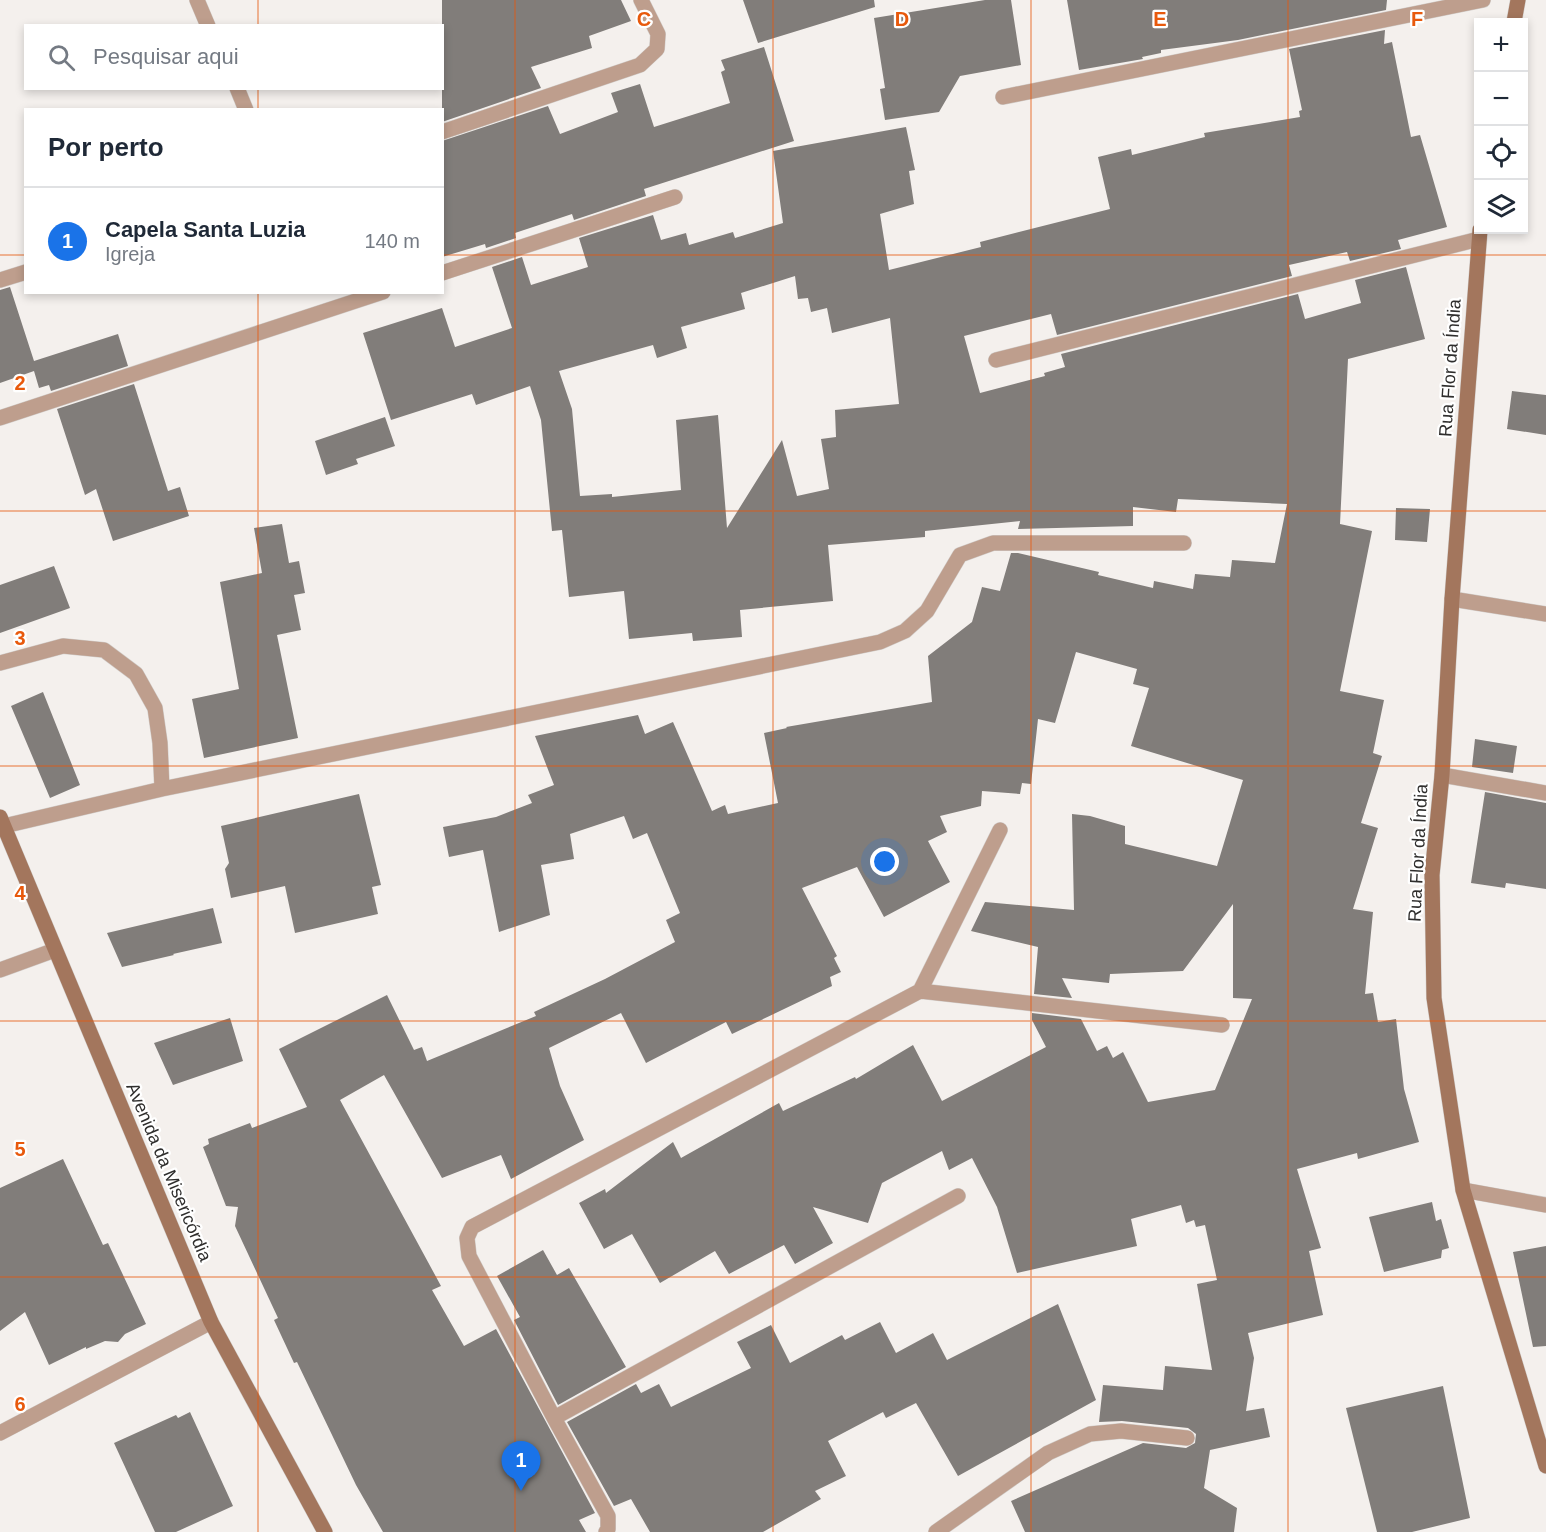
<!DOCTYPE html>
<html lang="pt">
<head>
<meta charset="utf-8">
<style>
  body { margin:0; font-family:Arial,sans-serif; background:#f2f2f3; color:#1f2937 }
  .controls { position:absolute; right:18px; top:18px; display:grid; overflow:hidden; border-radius:0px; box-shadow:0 3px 9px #0003 }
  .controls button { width:54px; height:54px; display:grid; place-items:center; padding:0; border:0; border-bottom:2px solid #e0e1e3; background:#fff; color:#1f2937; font:30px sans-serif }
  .you { position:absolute; left:885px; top:862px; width:21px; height:21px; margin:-15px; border:4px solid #fff; border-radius:50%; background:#1a73e8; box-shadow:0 0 0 9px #1a73e833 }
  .badge { display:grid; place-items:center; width:39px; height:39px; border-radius:50%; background:#1a73e8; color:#fff; font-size:20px; font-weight:700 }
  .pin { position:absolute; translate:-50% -50px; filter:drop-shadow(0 2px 3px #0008) }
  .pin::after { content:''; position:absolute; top:32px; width:21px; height:18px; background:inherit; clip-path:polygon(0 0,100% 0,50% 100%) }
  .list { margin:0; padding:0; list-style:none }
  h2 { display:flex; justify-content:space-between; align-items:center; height:78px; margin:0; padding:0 24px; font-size:26px }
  h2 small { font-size:20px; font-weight:400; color:#747a83 }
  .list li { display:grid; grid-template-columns:39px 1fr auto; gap:18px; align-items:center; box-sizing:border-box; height:108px; padding:0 24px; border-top:2px solid #e0e1e3 }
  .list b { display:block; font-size:22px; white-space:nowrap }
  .list p { margin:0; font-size:20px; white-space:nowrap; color:#747a83 }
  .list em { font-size:20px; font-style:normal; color:#747a83 }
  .icon { flex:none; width:33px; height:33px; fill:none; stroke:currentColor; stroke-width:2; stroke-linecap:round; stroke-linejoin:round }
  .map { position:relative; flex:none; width:1546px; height:1532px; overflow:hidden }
  .search { position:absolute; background:#fff; box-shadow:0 3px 9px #0003; left:24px; top:24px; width:420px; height:66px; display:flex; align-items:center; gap:15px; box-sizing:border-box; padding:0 21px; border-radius:0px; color:#747a83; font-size:22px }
  .panel { position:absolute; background:#fff; box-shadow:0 3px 9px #0003; left:24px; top:108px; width:420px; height:186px; border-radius:0px }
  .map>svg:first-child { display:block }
</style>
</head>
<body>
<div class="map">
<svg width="1546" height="1532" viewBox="0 0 1546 1532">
  <rect width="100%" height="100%" fill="#f4f0ed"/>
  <path fill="#817d7a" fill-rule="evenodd" d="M442 0H621L631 21 589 36 592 48 531 67 541 88 442 122Z
    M743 0H874L875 7 758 43Z
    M985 0H1011L1021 65 960 76 939 112 885 120 880 89 885 88 874 18Z
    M1067 0H1387L1386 10 1238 40 1161 50V53L1142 57 1143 59 1079 70Z
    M1385 30 1384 44 1392 42 1411 137 1420 135 1447 227 1398 240 1401 249 1350 261 1347 252 1289 265 1292 276 1057 335 1051 314 964 336 980 393 1045 376 1044 373 1065 367 1061 354 1298 294 1305 319 1361 303 1355 280 1406 267 1425 339 1348 359 1340 524 1372 531 1340 691 1384 700 1373 753 1382 756 1361 823 1378 828 1353 909 1373 912 1365 994 1373 993 1378 1022 1396 1019 1404 1089 1419 1142 1358 1159 1357 1153 1297 1169 1321 1248 1309 1251 1323 1315 1248 1333 1254 1358 1246 1411 1264 1408 1270 1437 1210 1450 1204 1488 1237 1508 1234 1532H1025L1011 1501 1143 1443 1186 1448 1195 1443 1196 1434 1188 1428 1122 1421 1099 1422 1103 1385 1163 1390 1165 1366 1212 1370 1197 1284 1217 1280 1205 1225 1196 1227 1194 1220 1186 1223 1181 1205 1131 1219 1137 1246 1017 1273 997 1207 972 1158 949 1170 942 1151 882 1183 868 1223 813 1207 833 1243 795 1264 784 1245 729 1274 715 1251 660 1283 632 1234 604 1249 579 1203 605 1189 606 1193 673 1142 681 1158 779 1103 783 1111 855 1077 856 1079 913 1045 942 1101 1046 1047 1032 1020V1013L1081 1019 1097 1051 1107 1046 1113 1058 1123 1052 1148 1102 1215 1090 1252 999 1233 998V904L1183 971 1110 974 1109 983 1062 978 1072 998 1034 994 1038 947 971 931 985 902 1074 910 1072 814 1090 816 1125 826V844L1217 866 1243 780 1131 746 1149 688 1133 684 1137 669 1076 652 1055 723 1038 719 1031 784 1022 783 1020 794 982 791 981 806 940 816 947 832 928 841 950 882 884 917 857 867 802 888 837 956 834 958 841 972 830 977 832 986 732 1034 726 1022 646 1063 621 1013 549 1048 560 1086 584 1140 511 1179 501 1155 442 1178 384 1075 340 1100 441 1286 432 1290 464 1346 496 1329 595 1513 579 1520 586 1532H383L356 1485 297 1362 294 1363 274 1320 278 1318 235 1226 238 1207 226 1206 203 1147 209 1144 208 1139 250 1123 252 1128 307 1107 279 1049 387 995 414 1050 422 1047 427 1061 536 1016 534 1012 605 979 675 942 666 920 680 913 647 833 633 839 624 816 570 834 574 859 541 865 550 915 499 932 483 850 449 857 443 827 496 817 532 803 528 795 554 785 535 736 638 715 645 734 673 722 712 811 725 805 728 814 778 803 764 733 787 728 786 727 932 702 928 656 972 622 982 587 1000 591 1011 553H1018L1099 572 1098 575 1153 588 1154 581 1193 589 1195 574 1230 577 1232 560 1275 563 1287 504 1178 499 1176 512 1133 507V526L1018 529 1020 521 925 531V537L828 545 833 601 740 610 742 637 693 641 692 633 629 639 624 591 569 597 562 530 552 531 541 420 530 386 476 405 472 394 391 420 363 333 442 308 455 347 512 328 492 267 522 257 531 285 588 267 579 238 653 215 661 240 686 233 689 245 733 232 735 238 783 223 773 151 906 127 915 170 909 171 914 204 880 214 889 270 981 247 980 242 1110 209 1098 157 1131 149 1132 155 1205 137 1204 133 1300 117 1299 111 1302 110 1289 49ZM795 276 798 299 808 298 811 312 827 308 832 333 890 318 899 404 835 410 836 437 821 439 829 489 797 496 782 440 727 528 718 415 676 420 681 490 612 497V494L580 496 572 409 559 371 653 345 657 358 687 348 681 327 745 309 741 293Z
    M764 47 794 141 644 189 646 196 574 220 572 214 515 233 516 238 486 248 485 244 442 257V141L548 106 560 134 618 112 611 93 640 84 654 127 730 103 721 72 725 70 721 60Z
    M10 287 34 361 118 334 128 366 51 391 49 385 39 388 34 371 0 383V290Z
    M134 384 168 491 180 487 189 516 113 541 96 489 85 495 57 409Z
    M1512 391 1546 395V435L1507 429Z
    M385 417 395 446 356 459 358 464 326 475 315 441Z
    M1396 508 1430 509 1427 542 1395 540Z
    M282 524 289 563 299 561 305 593 294 595 301 630 277 635 298 738 204 758 192 699 239 689 220 582 262 573 254 528Z
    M54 566 70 608 0 633V585Z
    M43 692 80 785 50 798 11 706Z
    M1475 739 1517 746 1513 773 1472 767Z
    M1485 792 1546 803V889L1506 883 1505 888 1471 883Z
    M359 794 381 885 372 887 378 914 295 933 285 886 231 898 225 869 229 863 221 826Z
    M213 908 222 943 173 954 174 955 122 967 107 933Z
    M230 1018 243 1061 173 1085 154 1043Z
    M63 1159 103 1245 108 1243 146 1324 125 1334 118 1342 105 1341 86 1349V1347L49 1365 25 1312 0 1331V1188Z
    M1432 1202 1436 1221 1441 1219 1449 1248 1442 1250 1441 1258 1384 1272 1369 1217Z
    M1546 1246V1346L1533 1347 1513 1252Z
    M543 1250 557 1275 569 1268 626 1367 558 1405 514 1320 520 1317 497 1276Z
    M1058 1304 1096 1400 958 1476 916 1403 886 1418 883 1412 828 1441 846 1476 815 1491 821 1499 763 1532H650L631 1499 614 1506 567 1422 636 1384 641 1393 659 1384 671 1407 751 1368 737 1342 771 1325 790 1363 842 1335 845 1340 880 1322 896 1353 933 1333 947 1360Z
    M1443 1386 1470 1518 1412 1532H1377L1346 1408Z
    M190 1412 233 1506 176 1532H155L114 1443 176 1415 178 1418Z"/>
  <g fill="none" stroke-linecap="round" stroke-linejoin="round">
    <defs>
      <path id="street" d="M197 0 208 26
        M237 88 246 110
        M1003 97 1483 0
        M442 132 640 65 657 49 658 34 641 0
        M442 273 675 197
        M0 280 26 272
        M996 360 1479 239
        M0 418 383 292
        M1452 599 1546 614
        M0 663 63 646 104 650 136 674 155 708 160 743 162 789
        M1442 775 1546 793
        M4 826 162 789 880 642 905 631 927 611 960 555 993 543H1184
        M0 970 55 950
        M920 991 1000 830
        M1463 1190 1546 1205
        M554 1418 958 1196
        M0 1433 211 1322
        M606 1532 608 1529V1516L554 1418 469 1256 467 1238 472 1227 920 991 1222 1025
        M936 1532 1048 1453 1090 1434 1121 1431 1187 1438"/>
      <path id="secondary" d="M1514 22 1518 0
        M1480 230 1452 599 1442 775 1432 875 1434 998 1463 1190 1546 1466
        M0 817 211 1322 325 1532"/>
    </defs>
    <use href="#street" stroke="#d1cdca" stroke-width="16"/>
    <use href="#secondary" stroke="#d1cdca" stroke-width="16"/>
    <use href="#street" stroke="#be9e8d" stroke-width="15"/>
    <use href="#secondary" stroke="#a3765d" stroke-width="15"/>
  </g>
  <path fill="none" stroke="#e8590c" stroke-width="1.5" stroke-opacity="0.55" d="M258 0V26M515 0V1532M773 0V1532M1031 0V1532M1288 0V1532M258 88V110M0 255H26M442 255H1546M258 292V1532M0 511H1546M0 766H1546M0 1021H1546M0 1277H1546"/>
  <g text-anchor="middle" stroke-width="4.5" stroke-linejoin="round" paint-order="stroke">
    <g font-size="18" fill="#2f2e2d" stroke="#fff">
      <text transform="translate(1450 368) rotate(-86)" y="6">Rua Flor da Índia</text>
      <text transform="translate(1418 853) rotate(-87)" y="6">Rua Flor da Índia</text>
      <text transform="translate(169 1172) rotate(67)" y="6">Avenida da Misericórdia</text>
    </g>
  </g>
  <g font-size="20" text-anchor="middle" font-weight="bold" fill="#e8590c" stroke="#fff" stroke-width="4.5" stroke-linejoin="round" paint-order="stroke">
    <text x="644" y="26">C</text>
    <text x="902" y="26">D</text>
    <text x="1160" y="26">E</text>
    <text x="1417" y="26">F</text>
    <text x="20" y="390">2</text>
    <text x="20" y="645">3</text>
    <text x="20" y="900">4</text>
    <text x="20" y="1156">5</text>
    <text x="20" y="1411">6</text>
  </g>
</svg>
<div class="controls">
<button>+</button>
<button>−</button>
<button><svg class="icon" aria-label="locate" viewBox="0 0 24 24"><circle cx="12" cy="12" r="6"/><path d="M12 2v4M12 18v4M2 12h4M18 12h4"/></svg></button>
<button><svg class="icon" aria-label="layers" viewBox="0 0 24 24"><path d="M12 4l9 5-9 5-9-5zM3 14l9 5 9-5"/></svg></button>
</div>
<div class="you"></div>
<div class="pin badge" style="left:521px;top:1491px">1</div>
<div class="search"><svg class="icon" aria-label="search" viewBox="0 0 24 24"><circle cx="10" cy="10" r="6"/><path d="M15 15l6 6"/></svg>Pesquisar aqui</div>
<section class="panel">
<h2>Por perto<small></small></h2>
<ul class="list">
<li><span class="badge">1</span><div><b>Capela Santa Luzia</b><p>Igreja</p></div><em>140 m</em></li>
</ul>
</section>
</div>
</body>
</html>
